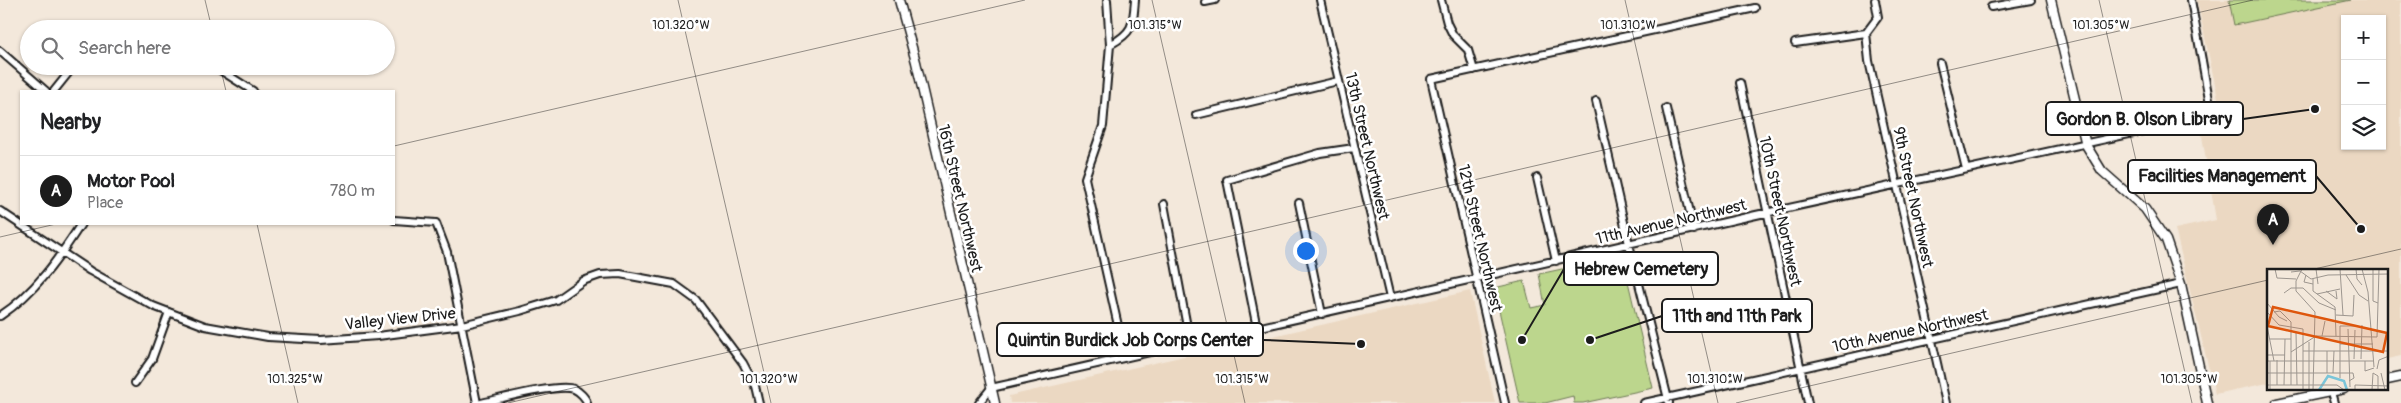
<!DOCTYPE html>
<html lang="en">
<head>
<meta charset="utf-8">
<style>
  body { margin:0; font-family:Pangolin,sans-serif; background:#f6f6f6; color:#202124 }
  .controls { position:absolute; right:15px; top:15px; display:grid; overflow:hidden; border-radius:0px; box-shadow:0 1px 4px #0004 }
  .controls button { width:45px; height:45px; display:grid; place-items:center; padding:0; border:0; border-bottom:1px solid #e0e0e0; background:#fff; color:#202124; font:25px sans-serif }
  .you { position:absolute; left:1305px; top:250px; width:18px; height:18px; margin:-12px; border:4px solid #fff; border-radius:50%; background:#1a73e8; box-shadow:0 0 0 8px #1a73e833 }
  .badge { display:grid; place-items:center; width:32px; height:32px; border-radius:50%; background:#1c1c1c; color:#fff; font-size:16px; font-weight:700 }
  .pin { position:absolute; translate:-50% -41px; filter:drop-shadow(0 1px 2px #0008) }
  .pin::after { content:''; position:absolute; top:26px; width:18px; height:15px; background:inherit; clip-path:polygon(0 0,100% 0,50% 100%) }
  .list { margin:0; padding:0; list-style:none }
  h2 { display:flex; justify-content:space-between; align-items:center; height:65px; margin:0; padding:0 20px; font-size:21px }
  h2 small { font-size:16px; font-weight:400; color:#757577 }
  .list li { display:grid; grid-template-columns:32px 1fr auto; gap:15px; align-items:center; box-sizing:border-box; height:70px; padding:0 20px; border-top:1px solid #e0e0e0 }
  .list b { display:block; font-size:19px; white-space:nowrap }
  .list p { margin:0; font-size:16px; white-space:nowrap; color:#757577 }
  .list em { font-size:16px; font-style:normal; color:#757577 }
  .icon { flex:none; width:28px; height:28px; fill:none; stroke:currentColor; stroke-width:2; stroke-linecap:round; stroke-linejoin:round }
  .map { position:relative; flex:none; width:2401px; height:403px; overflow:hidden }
  .search { position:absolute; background:#fff; box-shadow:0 1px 4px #0004; left:20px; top:20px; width:375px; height:55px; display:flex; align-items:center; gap:12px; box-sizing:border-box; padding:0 18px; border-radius:28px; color:#757577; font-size:19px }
  .panel { position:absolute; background:#fff; box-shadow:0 1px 4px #0004; left:20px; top:90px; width:375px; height:135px; border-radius:0px }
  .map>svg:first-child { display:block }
</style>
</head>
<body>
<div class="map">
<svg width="2401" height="403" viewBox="0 0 2401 403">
  <rect width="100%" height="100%" fill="#f3e8db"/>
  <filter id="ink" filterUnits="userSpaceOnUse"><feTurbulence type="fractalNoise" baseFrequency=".02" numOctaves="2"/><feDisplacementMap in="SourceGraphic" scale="10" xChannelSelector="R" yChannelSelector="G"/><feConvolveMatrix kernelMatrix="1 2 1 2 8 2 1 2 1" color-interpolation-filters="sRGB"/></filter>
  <g filter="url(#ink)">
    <path fill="#ebd8c2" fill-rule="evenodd" d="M2197 0H2401V356L2387 359V270H2268V383L2215 394 2175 229 2216 220 2200 124 2243 106 2219 103ZM2345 19H2382V146H2345Z
      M1470 291 1495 403H1010L1009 396Z"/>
    <path fill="#bcd68d" stroke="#6c7954" d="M2229 0H2351L2234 25Z
      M1622 256 1653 388 1583 403H1574L1573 396 1545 403H1520L1494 288 1524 281 1531 308 1545 305 1539 274Z"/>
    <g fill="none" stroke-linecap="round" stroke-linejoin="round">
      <defs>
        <path id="minor" d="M1107 0 1110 45C1133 32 1133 26 1135 0
          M1320 0 1390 298
          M1441 0 1447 23 1453 35 1468 50 1474 70
          M1875 0 1878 17 1866 33 1869 61 1946 403
          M1205 2 1215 0
          M1991 7 2031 0
          M1795 43 1866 33
          M1110 45 1103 126 1085 178 1125 357
          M0 51 46 91
          M1940 63 1966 169
          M214 66 253 91
          M1740 83 1808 403
          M54 91 74 66
          M1596 101 1629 244 1669 403
          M1666 108 1694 230
          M1196 115 1338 81
          M1537 178 1556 261
          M1299 203 1322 314
          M1164 204 1190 343
          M0 211 90 271 153 306 205 326 268 337 321 340 378 336 462 325 520 311 556 300 583 281 600 275 620 274 674 284 696 300 743 363 755 386 759 403
          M394 220 436 223 447 252 477 403
          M0 316C35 293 59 258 81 224
          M1257 328 1227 180 1320 153 1354 148
          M135 383 152 359 169 312
          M2331 392 2334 403
          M481 403C500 399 558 383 574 389 579 391 586 398 587 403
          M979 403 991 388 1756 215 2212 116 2191 0
          M1505 403 1431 79 1755 8
          M1644 403 2181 284"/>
        <path id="tertiary" d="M899 0 916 62 995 403
          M2051 0 2086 145 2102 171 2145 209 2166 240 2181 284 2207 403
          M2387 380 2401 377
          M2277 403 2344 389"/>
      </defs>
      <use href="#minor" stroke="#1c1c1c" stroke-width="10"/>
      <use href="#tertiary" stroke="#1c1c1c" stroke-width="11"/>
      <use href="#minor" stroke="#fff" stroke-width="6"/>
      <use href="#tertiary" stroke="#fff" stroke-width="8"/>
    </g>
  </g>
  <path fill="none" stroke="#1c1c1c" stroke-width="1" stroke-opacity="0.45" d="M205 0 212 29M678 0 771 403M1152 0 1245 403M1625 0 1718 403M2099 0 2192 403M220 66 226 91M394 146 1025 0M257 224 298 403M0 237 56 224M2310 270 2401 249M508 403 2253 0M1736 403 2268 280"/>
  <g text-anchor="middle" stroke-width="5" stroke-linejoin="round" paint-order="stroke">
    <g font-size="16" fill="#1c1c1c" stroke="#fff">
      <text transform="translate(1368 146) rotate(77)" y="6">13th Street Northwest</text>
      <text transform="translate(1914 197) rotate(78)" y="6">9th Street Northwest</text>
      <text transform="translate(961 198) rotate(77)" y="6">16th Street Northwest</text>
      <text transform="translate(1781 211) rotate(78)" y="6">10th Street Northwest</text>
      <text transform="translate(1671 221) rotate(-13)" y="6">11th Avenue Northwest</text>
      <text transform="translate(1481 238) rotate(77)" y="6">12th Street Northwest</text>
      <text transform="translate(400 318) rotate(-6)" y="6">Valley View Drive</text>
      <text transform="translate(1910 330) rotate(-12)" y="6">10th Avenue Northwest</text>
    </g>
  </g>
  <g transform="translate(2267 269)">
    <rect width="121" height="121" fill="#f3e8db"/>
    <path fill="none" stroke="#7ac5d9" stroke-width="2.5" d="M52 121 61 107 77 112 80 121"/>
    <path fill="none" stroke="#9d968f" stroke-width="1" d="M8 0 10 9 29 10M35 0 29 12V22L48 43 46 121M49 0 51 15M73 0 76 46M89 0 90 10 95 16M95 0 101 23 107 98M106 0V32L111 34M24 3 33 2 44 10 61 6 122 5M39 6 37 13 46 15M79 6 92 26 101 32M46 10V22L68 38 69 67M59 22 70 30 69 22M17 24 24 19H36L52 34 69 41M50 25 73 20M0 34 12 48 20 52M0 43 12 56 36 60V121M7 43 13 42 24 53V116M69 46 86 47 87 26M0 57 7 92M81 60 83 118M24 62 29 63 30 116M55 67 58 52M3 70H24M73 75H106M36 82H122M24 83 49 67 110 68 112 0M1 86H18M87 90 88 61M94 90 95 56M0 92H106M98 92V102L107 99M110 100 112 91 122 87M0 104H86L87 109 82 112M60 104V82M66 104 67 82M106 104 111 107V121M114 104 118 121M73 109V57H89M0 116H70L77 121M10 116V91M17 116 18 70M3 121V92M42 121V73M88 121V116L122 117M105 121 106 104"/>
    <path fill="#de560d" fill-opacity="0.15" stroke="#de560d" stroke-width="2.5" d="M6 38 120 64 116 83 1 57Z"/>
    <rect width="121" height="121" fill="none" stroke="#1c1c1c" stroke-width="2.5"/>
  </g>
  <g font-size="12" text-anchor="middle" fill="#1c1c1c" stroke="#fff" stroke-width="5" stroke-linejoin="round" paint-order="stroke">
    <text x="681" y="29">101.320°W</text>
    <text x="1155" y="29">101.315°W</text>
    <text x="1628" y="29">101.310°W</text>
    <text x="2101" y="29">101.305°W</text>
    <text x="295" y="383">101.325°W</text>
    <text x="769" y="383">101.320°W</text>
    <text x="1242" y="383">101.315°W</text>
    <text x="1715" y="383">101.310°W</text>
    <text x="2189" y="383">101.305°W</text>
  </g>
  <path fill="none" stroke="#1c1c1c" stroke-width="2" d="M2315 109L2243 119M2361 229L2316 176M1522 340L1564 269M1590 340L1662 316M1361 344L1263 340"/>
  <g fill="#1c1c1c" stroke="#fff" stroke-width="2">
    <circle cx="2315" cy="109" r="5"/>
    <circle cx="2361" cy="229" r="5"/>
    <circle cx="1522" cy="340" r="5"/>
    <circle cx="1590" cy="340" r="5"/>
    <circle cx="1361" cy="344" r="5"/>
  </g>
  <g fill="#fff" stroke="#1c1c1c" stroke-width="2">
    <rect x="2046" y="102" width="197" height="33" rx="5"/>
    <rect x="2128" y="160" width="188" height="33" rx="5"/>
    <rect x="1564" y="252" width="154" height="33" rx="5"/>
    <rect x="1662" y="299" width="150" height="33" rx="5"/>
    <rect x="997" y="323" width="266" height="33" rx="5"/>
  </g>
  <g font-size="18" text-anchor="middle" font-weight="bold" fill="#1c1c1c">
    <text x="2144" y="125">Gordon B. Olson Library</text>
    <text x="2222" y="182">Facilities Management</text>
    <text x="1641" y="275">Hebrew Cemetery</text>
    <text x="1737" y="322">11th and 11th Park</text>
    <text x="1130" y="346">Quintin Burdick Job Corps Center</text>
  </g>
</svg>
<div class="controls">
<button>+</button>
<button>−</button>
<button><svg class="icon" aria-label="layers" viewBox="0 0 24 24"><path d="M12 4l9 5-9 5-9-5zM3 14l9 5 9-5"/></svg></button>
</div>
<div class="you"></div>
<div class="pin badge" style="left:2273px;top:245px">A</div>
<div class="search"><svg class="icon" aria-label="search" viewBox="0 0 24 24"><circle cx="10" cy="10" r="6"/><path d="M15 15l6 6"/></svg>Search here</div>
<section class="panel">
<h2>Nearby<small></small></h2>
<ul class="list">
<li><span class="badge">A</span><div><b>Motor Pool</b><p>Place</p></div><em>780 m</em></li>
</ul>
</section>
</div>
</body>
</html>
